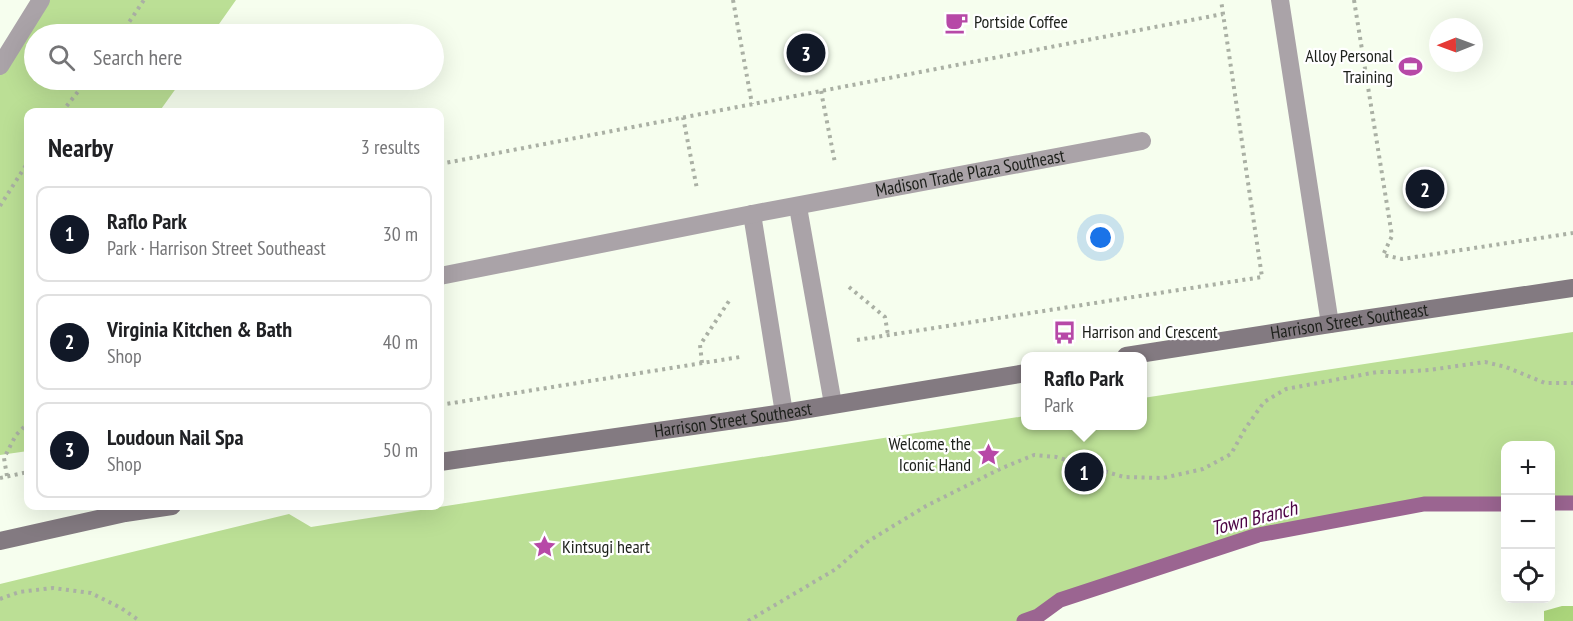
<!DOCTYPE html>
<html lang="en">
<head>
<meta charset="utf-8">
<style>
  body { margin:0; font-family:"PT Sans Narrow",sans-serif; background:#f2f2f2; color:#202124 }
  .controls { position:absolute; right:18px; bottom:18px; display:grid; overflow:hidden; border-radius:12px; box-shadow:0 6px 24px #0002 }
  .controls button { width:54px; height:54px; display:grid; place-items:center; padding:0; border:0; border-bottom:2px solid #e0e0e0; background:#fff; color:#202124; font:30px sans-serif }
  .compass { position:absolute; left:1429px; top:18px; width:54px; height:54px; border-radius:50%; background:#fff; box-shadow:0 6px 24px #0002; rotate:269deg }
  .you { position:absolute; left:1101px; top:238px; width:21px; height:21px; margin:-15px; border:4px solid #fff; border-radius:50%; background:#1a73e8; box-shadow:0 0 0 9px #1a73e833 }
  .badge { display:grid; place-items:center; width:39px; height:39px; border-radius:50%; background:#111827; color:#fff; font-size:20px; font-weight:700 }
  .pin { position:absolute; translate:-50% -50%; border:3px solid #fff; box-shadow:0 2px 6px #0006 }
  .popup { position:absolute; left:1021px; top:352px; width:126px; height:78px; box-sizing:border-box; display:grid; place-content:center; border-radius:12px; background:#fff; filter:drop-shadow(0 2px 4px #0005); font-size:20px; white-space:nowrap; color:#757577 }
  .popup b { font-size:22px; color:#202124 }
  .popup::after { content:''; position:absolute; left:50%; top:100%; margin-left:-12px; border:12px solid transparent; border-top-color:#fff }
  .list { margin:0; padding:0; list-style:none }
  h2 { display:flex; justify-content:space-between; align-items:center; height:78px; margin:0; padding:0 24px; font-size:26px }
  h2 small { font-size:20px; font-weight:400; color:#757577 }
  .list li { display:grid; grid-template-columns:39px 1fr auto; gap:18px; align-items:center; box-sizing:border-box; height:96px; margin:0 12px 12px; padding:0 12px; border:2px solid #e0e0e0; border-radius:12px }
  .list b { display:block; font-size:22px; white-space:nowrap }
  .list p { margin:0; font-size:20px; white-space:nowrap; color:#757577 }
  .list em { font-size:20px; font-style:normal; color:#757577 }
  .icon { flex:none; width:33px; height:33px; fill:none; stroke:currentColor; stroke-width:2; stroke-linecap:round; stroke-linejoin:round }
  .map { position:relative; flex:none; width:1573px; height:621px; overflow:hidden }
  .search { position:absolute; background:#fff; box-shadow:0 6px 24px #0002; left:24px; top:24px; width:420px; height:66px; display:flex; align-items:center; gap:15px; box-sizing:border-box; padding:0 21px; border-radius:33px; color:#757577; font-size:22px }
  .panel { position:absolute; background:#fff; box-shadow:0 6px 24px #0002; left:24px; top:108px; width:420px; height:402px; border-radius:12px }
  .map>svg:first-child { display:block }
</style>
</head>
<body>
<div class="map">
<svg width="1573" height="621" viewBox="0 0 1573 621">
  <rect width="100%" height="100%" fill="#f6feee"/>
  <path fill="#bbdf95" d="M41 0H236L212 34H34V80H182L159 112H28V451L0 455V66Z
    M1573 332V499L1551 500 1550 446H1506L1505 501 1424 504 1258 535 1060 600 1038 616 1024 621H0V584L289 514 311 527 1025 416 1026 426H1142L1143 398Z"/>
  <path fill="#abd57b" d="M1562 606H1573V621H1544V611Z"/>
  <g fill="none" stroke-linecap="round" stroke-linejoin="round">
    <path stroke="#9b6591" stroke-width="15" d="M1550 503H1573
      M1024 621 1038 616 1060 600 1258 535 1424 504H1506"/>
    <path stroke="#aab0a4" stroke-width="4" stroke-dasharray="3 4.5" stroke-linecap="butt" d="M733 0 752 104
      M1354 0 1392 236 1383 255 1402 259 1573 233
      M121 34 144 0
      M821 91 835 163
      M62 112 87 80
      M683 117 697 189
      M440 164 1223 14
      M0 206 28 162
      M849 287 885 317 888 335
      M857 340 1262 277 1221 0
      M702 363 700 345 729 301
      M440 405 740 357
      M7 476 4 458 16 435 28 423
      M0 478 28 472
      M0 599 19 592 53 588 91 593 121 608 140 621
      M748 621 836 569 867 542 926 506 1002 468 1034 455 1056 457 1124 477 1163 478 1203 469 1231 454 1245 429 1264 402 1286 389 1377 372H1398L1429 370 1485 362 1506 367 1545 383H1573"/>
    <g stroke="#aaa3a8" stroke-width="18">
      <path d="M1280 0 1330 324"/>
      <path d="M0 66 41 0"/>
      <path d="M798 207 833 404"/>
      <path d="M752 214 784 413"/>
      <path id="s1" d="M440 276 752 214 1142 141"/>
    </g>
    <g stroke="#837a81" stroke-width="18">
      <path id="s2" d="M1126 356 1330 324 1573 288"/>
      <path id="s3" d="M440 462 784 413 1026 373"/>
      <path d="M0 541 125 513 172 506"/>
    </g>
  </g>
  <defs>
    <symbol id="cafe-bare" viewBox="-9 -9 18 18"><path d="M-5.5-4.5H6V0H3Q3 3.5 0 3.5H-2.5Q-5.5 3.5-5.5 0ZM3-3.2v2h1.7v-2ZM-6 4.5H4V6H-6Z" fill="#b749a7" stroke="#fff" stroke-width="2.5" paint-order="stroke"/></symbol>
    <symbol id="stadium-bare" viewBox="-9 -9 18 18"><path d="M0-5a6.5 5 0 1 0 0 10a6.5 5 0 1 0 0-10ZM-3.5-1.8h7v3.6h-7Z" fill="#b749a7" stroke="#fff" stroke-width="2.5" paint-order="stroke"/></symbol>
    <symbol id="bus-bare" viewBox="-9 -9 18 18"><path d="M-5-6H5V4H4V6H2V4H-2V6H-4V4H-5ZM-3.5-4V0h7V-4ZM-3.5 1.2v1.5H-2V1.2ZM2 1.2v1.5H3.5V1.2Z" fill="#b749a7" stroke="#fff" stroke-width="2.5" paint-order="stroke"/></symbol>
    <symbol id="sight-bare" viewBox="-9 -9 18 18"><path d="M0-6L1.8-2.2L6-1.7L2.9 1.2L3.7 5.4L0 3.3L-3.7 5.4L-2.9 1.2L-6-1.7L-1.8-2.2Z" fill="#b749a7" stroke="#fff" stroke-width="2.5" paint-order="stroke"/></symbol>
  </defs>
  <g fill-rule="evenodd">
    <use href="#cafe-bare" x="940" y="6" width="33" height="33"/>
    <use href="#stadium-bare" x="1394" y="50" width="33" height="33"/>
    <use href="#bus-bare" x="1048" y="316" width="33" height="33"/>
    <use href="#sight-bare" x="972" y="438" width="33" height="33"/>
    <use href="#sight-bare" x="528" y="530" width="33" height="33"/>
  </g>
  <g text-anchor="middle" stroke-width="4.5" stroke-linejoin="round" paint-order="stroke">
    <g font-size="18" fill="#1d201b" stroke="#fff" text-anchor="start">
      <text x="974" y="28">Portside Coffee</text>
      <text x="1393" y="62" text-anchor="end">Alloy Personal<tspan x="1393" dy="21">Training</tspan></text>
      <text x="1082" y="338">Harrison and Crescent</text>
      <text x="971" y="450" text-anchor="end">Welcome, the<tspan x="971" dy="21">Iconic Hand</tspan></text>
      <text x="562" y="553">Kintsugi heart</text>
    </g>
    <g font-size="18" fill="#1d201b" stroke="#fff">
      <text dy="6" stroke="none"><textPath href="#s1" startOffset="540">Madison Trade Plaza Southeast</textPath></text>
      <text dy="6" stroke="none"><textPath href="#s2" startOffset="226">Harrison Street Southeast</textPath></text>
      <text dy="6" stroke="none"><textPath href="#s3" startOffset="296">Harrison Street Southeast</textPath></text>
    </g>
    <g font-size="20" font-style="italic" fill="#4d0545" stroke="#fff">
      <text transform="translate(1254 518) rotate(-14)" y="7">Town Branch</text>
    </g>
  </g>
</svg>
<div class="controls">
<button>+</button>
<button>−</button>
<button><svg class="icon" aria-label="locate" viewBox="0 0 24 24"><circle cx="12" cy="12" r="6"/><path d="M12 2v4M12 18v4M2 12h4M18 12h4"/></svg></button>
</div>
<svg class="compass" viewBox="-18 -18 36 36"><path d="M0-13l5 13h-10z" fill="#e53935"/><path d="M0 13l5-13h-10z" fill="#757577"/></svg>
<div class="you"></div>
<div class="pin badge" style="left:1084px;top:472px">1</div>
<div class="popup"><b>Raflo Park</b>Park</div>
<div class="pin badge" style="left:1425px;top:189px">2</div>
<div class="pin badge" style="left:806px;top:53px">3</div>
<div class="search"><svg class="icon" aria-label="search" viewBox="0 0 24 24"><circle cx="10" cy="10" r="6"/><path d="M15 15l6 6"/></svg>Search here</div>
<section class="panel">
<h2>Nearby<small>3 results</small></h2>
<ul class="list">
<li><span class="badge">1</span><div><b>Raflo Park</b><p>Park · Harrison Street Southeast</p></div><em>30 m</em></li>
<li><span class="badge">2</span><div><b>Virginia Kitchen &amp; Bath</b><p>Shop</p></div><em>40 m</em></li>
<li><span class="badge">3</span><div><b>Loudoun Nail Spa</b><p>Shop</p></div><em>50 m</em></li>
</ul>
</section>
</div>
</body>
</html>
